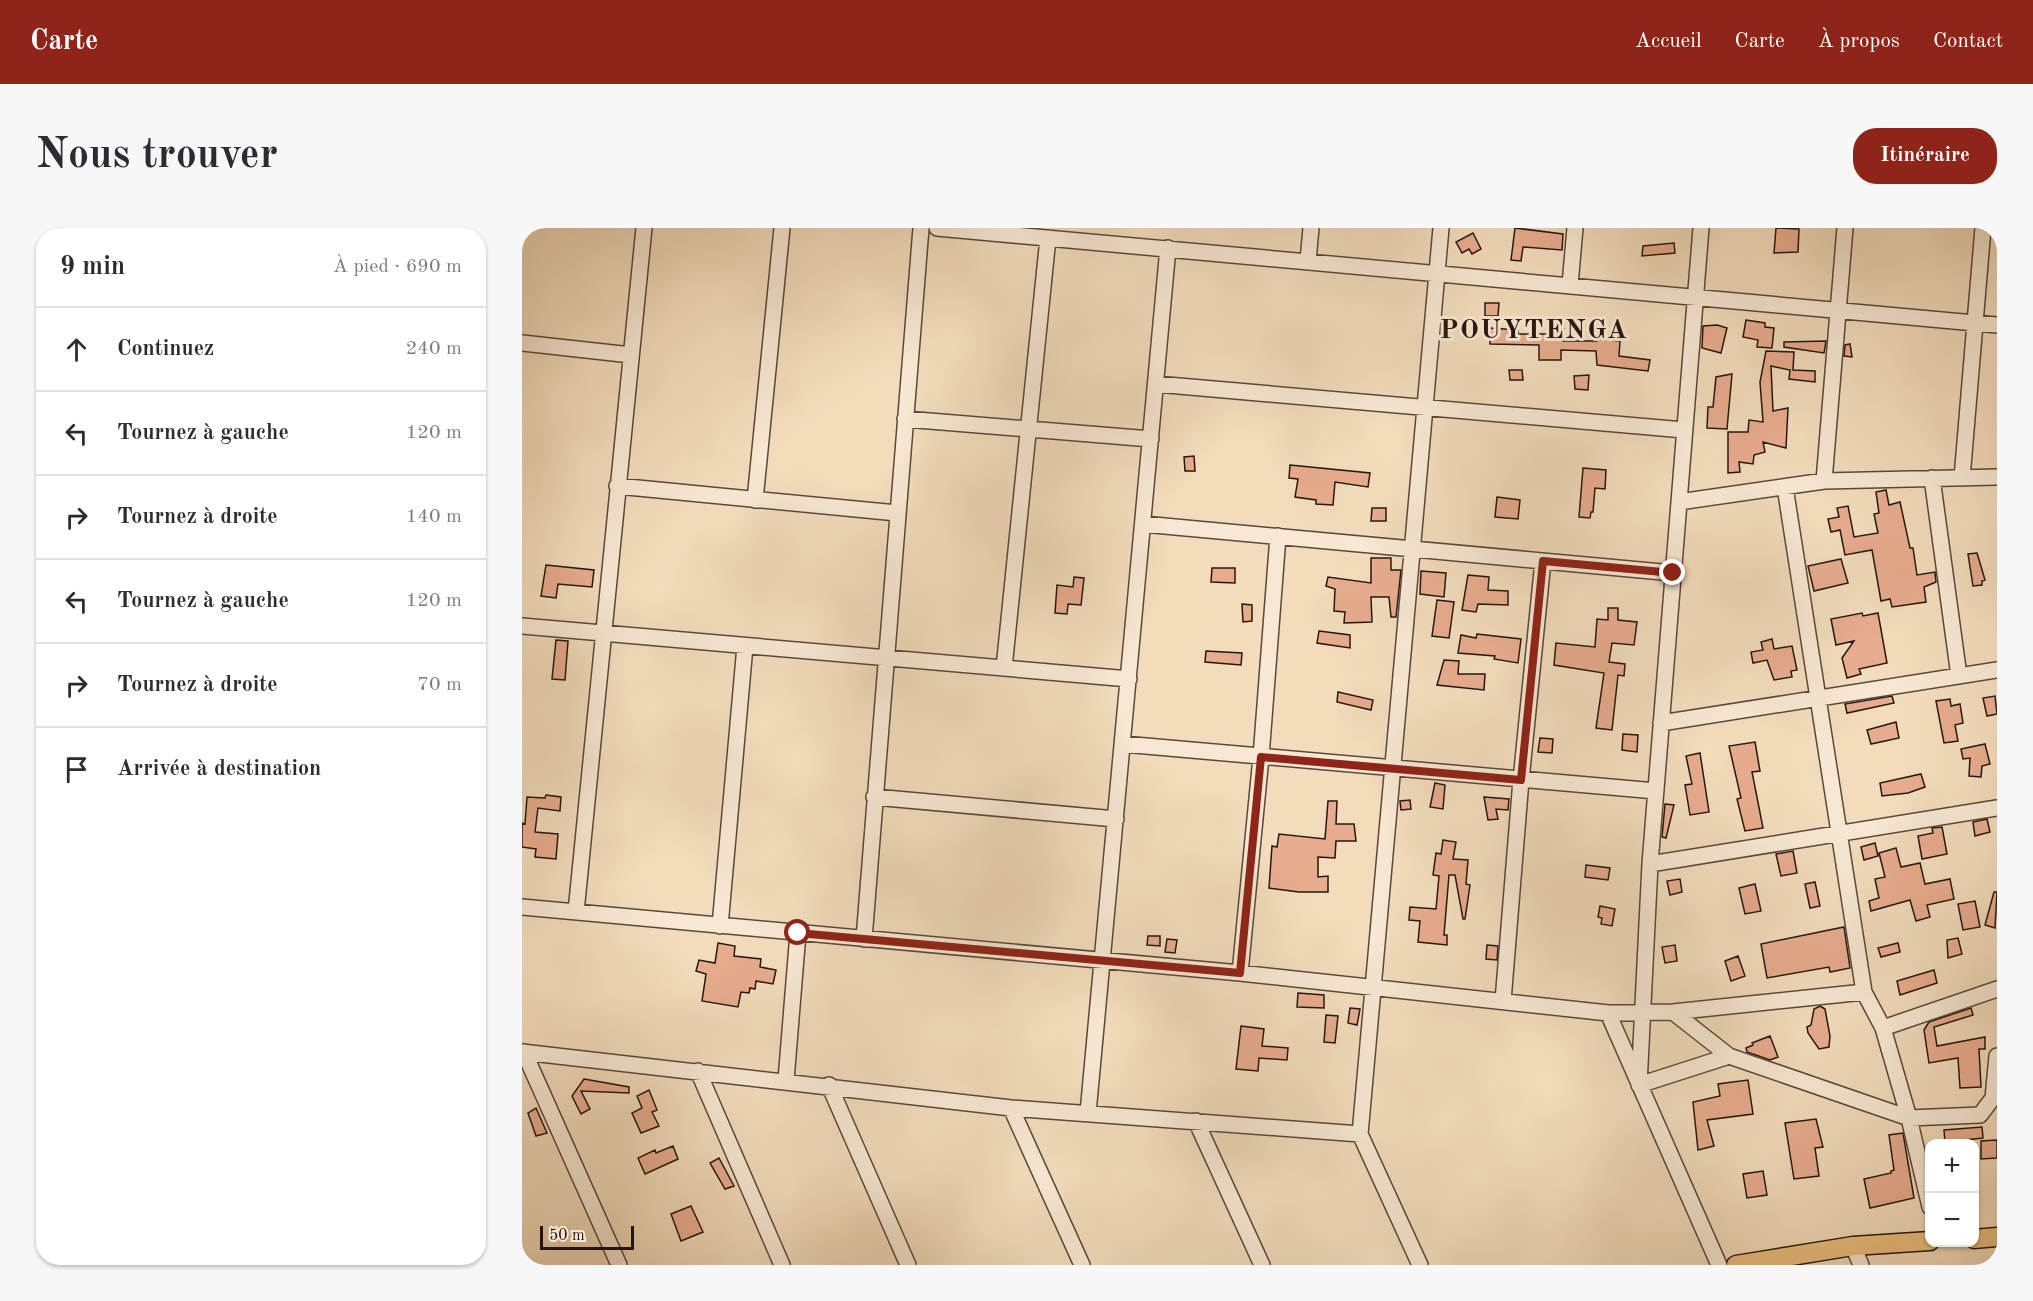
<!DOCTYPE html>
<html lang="fr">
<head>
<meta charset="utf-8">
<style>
  body { margin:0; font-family:"Old Standard TT",serif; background:#f7f7f7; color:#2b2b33 }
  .controls { position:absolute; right:18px; bottom:18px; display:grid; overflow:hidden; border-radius:12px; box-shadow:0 2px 4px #0004 }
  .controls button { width:54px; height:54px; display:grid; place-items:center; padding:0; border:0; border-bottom:2px solid #e1e1e2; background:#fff; color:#2b2b33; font:30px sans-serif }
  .scale { position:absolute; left:18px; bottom:15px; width:94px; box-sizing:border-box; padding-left:6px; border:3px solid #27160f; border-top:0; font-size:16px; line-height:21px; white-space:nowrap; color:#27160f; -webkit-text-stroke:4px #f7e8d3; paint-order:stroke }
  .stop { position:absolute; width:18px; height:18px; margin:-14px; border:4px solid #8f2418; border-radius:50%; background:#fff }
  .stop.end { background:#8f2418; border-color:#fff; box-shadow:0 2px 6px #0008 }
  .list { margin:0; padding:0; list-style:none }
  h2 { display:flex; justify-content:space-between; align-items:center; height:78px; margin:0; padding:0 24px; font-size:26px }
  h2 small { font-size:20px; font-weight:400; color:#7c7c81 }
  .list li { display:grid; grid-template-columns:39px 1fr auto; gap:18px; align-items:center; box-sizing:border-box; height:84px; padding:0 24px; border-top:2px solid #e1e1e2 }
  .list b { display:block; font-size:22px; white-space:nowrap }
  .list em { font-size:20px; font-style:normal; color:#7c7c81 }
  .icon { flex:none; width:33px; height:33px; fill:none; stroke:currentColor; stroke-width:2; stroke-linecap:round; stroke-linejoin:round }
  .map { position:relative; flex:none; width:1475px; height:1037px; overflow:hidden; border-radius:24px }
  header { display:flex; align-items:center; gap:36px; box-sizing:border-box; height:84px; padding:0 30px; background:#8f2418; color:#fff }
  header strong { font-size:28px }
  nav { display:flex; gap:33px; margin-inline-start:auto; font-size:21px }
  .intro { display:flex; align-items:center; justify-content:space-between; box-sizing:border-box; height:144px; padding:0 36px }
  h1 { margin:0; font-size:42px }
  .button { padding:15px 27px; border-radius:24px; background:#8f2418; color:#fff; font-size:21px; font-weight:700 }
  main { display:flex; gap:36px; padding:0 36px }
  aside { flex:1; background:#fff; border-radius:24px; box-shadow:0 2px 4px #0004 }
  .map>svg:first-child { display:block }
</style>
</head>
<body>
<header>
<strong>Carte</strong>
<nav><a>Accueil</a><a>Carte</a><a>À propos</a><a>Contact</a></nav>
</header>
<div class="intro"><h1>Nous trouver</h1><a class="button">Itinéraire</a></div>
<main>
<aside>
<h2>9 min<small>À pied · 690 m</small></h2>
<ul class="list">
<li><svg class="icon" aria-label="ahead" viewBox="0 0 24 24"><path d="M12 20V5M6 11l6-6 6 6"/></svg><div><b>Continuez</b></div><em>240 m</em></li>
<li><svg class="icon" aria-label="left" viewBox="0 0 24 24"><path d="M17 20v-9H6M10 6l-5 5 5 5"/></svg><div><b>Tournez à gauche</b></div><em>120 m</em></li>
<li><svg class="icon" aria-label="right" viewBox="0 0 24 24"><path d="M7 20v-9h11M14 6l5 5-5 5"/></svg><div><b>Tournez à droite</b></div><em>140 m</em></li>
<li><svg class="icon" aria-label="left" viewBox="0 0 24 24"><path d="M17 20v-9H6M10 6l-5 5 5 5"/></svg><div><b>Tournez à gauche</b></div><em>120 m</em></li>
<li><svg class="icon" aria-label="right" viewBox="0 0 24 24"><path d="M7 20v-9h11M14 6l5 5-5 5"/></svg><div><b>Tournez à droite</b></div><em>70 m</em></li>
<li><svg class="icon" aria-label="arrive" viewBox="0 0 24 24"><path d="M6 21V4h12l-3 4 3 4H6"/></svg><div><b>Arrivée à destination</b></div></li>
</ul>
</aside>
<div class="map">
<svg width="1475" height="1037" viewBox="0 0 1475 1037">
  <rect width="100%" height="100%" fill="#f2dcbc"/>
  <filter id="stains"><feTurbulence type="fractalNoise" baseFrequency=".00333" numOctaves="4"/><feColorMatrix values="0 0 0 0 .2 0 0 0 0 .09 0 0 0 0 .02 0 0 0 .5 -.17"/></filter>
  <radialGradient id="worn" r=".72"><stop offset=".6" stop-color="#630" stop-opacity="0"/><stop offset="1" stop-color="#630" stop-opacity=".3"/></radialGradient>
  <path fill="#e7ac8e" stroke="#27160f" stroke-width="1.5" d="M993 0 1041 6 1040 22 1001 19 999 33 989 32Z
    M1254 0 1277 1 1276 24 1252 25Z
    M951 5 959 21 950 26 947 21 940 25 934 14Z
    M1152 15 1153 25 1120 28 1121 18Z
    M963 75H977L976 88H963Z
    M1224 92 1243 95V99L1252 100 1250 120 1235 119 1236 112 1221 109Z
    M1195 97 1205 100 1199 125 1180 120 1181 98Z
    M968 100 996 102V106H1026V100L1042 101 1041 113H1075V111L1098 113 1097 128 1128 132 1126 143 1075 137 1074 123 1039 122V132H1017V117L968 116Z
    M1304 113 1302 125 1262 119V114Z
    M1328 116 1330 129 1322 128 1323 117Z
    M1244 123 1272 124 1271 142 1293 143V154L1267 151 1268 142 1249 138 1251 183 1266 180 1264 220 1241 214 1243 224 1232 227 1231 236 1217 234 1218 244 1206 245V204H1226L1227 192 1241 194 1238 154Z
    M987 142H1000L1001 152H988Z
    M1210 146 1205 201 1185 200 1186 179H1191L1194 149Z
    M1067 147 1066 162 1053 161 1052 148Z
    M672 228 673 243H663L662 229Z
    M768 237 848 245 846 259 813 254 811 277 794 276V272L773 269 776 251 767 250Z
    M1061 240 1084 242 1083 261 1073 260 1071 284H1069L1068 290 1057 289Z
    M1364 262 1367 277 1378 274 1388 320H1391L1395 347 1413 344 1414 354 1402 359 1404 374 1370 379 1368 371 1359 373 1350 322 1323 327 1318 302 1309 304 1306 291 1317 289 1315 280 1326 278 1332 309 1356 305 1352 286 1357 285 1354 264Z
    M975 269 998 272 996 291 973 289Z
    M850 280H864V293H849Z
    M1455 325 1463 352 1460 353V357L1451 358 1446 326Z
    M849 330H869V342H879L874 389H869L867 369H849L850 394 822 395 823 384 812 383 813 361 804 358 806 349 849 355Z
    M1319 331 1326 355 1292 363 1286 338Z
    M24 337 72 342 70 359 36 356 34 370 19 368Z
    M690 340H713V355L689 354Z
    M899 343 924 345 922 369 898 366Z
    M946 347 967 349 966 362 986 363V377L956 376 954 384 940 382Z
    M552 349 562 350 559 377 546 376 545 386 533 385 535 357 551 359Z
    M915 372 932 374 927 410 910 408Z
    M720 376 730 377V393L721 394Z
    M1086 380H1096V392L1115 394 1112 417 1090 415 1087 434 1103 436 1102 448 1096 447 1090 502 1074 500 1082 445 1032 437 1034 415 1073 419 1075 391 1086 392Z
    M1340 385 1341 388 1356 385 1365 435 1337 441 1339 446 1325 450 1320 430 1332 413 1314 417 1309 391Z
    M797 403 828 407V420L795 415Z
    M955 406 999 411 996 435 972 431 973 428 936 425 939 407 954 410Z
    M1250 411 1252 421 1270 418 1275 442 1269 443 1270 449 1252 452 1245 432 1231 435 1229 424 1241 422 1239 414Z
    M34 412 46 413 43 452 30 451Z
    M684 423 720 425 719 437 683 434Z
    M922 432 937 433 936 446H963L962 462 915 457Z
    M816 464 851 472 849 482 815 474Z
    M1370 468 1372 475 1325 485 1323 476Z
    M1473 468 1475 486 1465 488 1461 470Z
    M1428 471 1429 478 1438 476 1441 495 1433 497 1436 513 1422 515 1414 473Z
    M1374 494 1377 510 1349 516 1345 502Z
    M1101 506 1116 507 1115 524 1100 522Z
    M1018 510 1031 511 1030 525 1016 524Z
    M1233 514 1238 543 1230 544 1241 600 1223 603 1215 571 1219 570 1207 518Z
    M1463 516 1468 536 1460 538 1459 549 1447 548 1448 530 1441 531 1439 521Z
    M1178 525 1187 584 1168 587 1163 557 1170 556 1164 528Z
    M1399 546 1403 559 1386 565 1360 568 1358 555Z
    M913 555 923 557 921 581 908 579Z
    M24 567 39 569 38 583 16 580 13 604 36 606 34 631 13 629 14 621 0 619V595L3 596 5 569 23 570Z
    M962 569 987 571 986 582 974 581 976 591 966 592Z
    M888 572 889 581 879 582 878 573Z
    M806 573H815L814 596H832L834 613H814L813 630 796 629V649L806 648V664H777L747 660 750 618 755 619 757 606 803 611Z
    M1143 576 1152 577 1144 610 1140 609Z
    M1465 591 1468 604 1453 608 1451 594Z
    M1420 599 1425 626 1400 631 1396 608 1411 605 1410 600Z
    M921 612 934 614 931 631 946 632 944 656 948 657 943 691H941L933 647H927L922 707H925V717L896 714 898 693 887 692 888 679 914 681 917 648 911 647 914 625 919 626Z
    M1353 615 1356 628 1342 632 1339 619Z
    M1374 620 1379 639 1398 635 1403 656 1428 651 1432 671 1405 677 1408 689 1394 693 1388 672 1349 683 1347 673 1357 670 1353 651 1363 649 1357 625Z
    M1271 623 1275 645 1259 648 1254 626Z
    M1064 637 1088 640 1086 652 1063 649Z
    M1158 651 1160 664 1148 667 1145 653Z
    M1293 654 1298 678 1288 680 1283 656Z
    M1233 656 1239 683 1223 686 1217 660Z
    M1472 664H1475L1473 700 1463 697Z
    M1453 673 1458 699 1441 702 1436 676Z
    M1078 678 1093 681 1090 698 1079 696 1080 690 1076 689Z
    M1322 699 1328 740 1308 744 1307 739 1245 750 1239 716Z
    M626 708H638V718L625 717Z
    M1436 710 1440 726 1426 730 1425 712Z
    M645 711 655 712 653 725 643 724Z
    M196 715 213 718 212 728 239 731 238 739 254 742 251 756 234 753 233 761 228 760 227 765 219 764 216 779 180 773 184 746 174 743 177 732 193 735Z
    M1376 715 1378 724 1359 729 1356 720Z
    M965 717 976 718 975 732 964 731Z
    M1153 717 1155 733 1143 735 1140 719Z
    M1216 728 1223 748 1209 753 1203 733Z
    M1412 742 1415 755 1378 767 1375 753Z
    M776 765 802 767V780L775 779Z
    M1298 778 1303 781 1308 808 1307 819 1297 821 1286 805 1285 799 1289 797 1292 781Z
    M828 780 838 781 835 797 826 795Z
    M1449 780 1451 787 1412 799 1415 818 1463 809V821H1457L1459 859 1438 860 1436 830 1407 835 1402 802 1407 794Z
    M804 787 816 788 813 815 802 814Z
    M719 798 742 801 740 818 766 820 765 832 737 830 736 843 714 841Z
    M1248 808 1256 829 1248 832 1225 824 1224 820 1231 817 1230 815Z
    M62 851 107 859V865L59 863 68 881 59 886 50 868Z
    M1226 852 1231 886 1185 892 1192 918 1176 922 1171 874 1198 868 1196 856Z
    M127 862 135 882 130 884 137 898 119 905 110 885 120 880 115 868Z
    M14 880 25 905 14 908 6 885Z
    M1294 891 1301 919 1293 920 1297 948 1272 951 1263 895Z
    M1460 899 1461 910 1423 914 1422 902Z
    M1381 905 1392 970 1348 980 1342 951 1369 945V943L1372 942 1367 907Z
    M1475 912V930L1459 931V913Z
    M151 918 156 931 123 946 116 930 133 922 134 925Z
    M197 930 212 958 203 961 188 935Z
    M1241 943 1245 967 1225 970 1221 946Z
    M169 978 181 1004 159 1013 149 986Z"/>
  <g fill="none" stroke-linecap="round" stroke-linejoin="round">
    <defs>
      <path id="minor" d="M415 0 1475 97
        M1179 0 1128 636 1117 857 1207 828
        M786 33 789 0
        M1048 57 1053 0
        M0 115 109 127
        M634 156 1162 202
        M383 191 629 211
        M1410 250 1437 448
        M1440 250 1461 0
        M1302 253 1323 0
        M95 258 375 285
        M1263 259 1342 764
        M233 272 260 0
        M1157 274 1302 253 1475 249
        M621 296 1151 345
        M0 398 607 451
        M482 440 526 10
        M1139 495 1475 442
        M601 516 1134 563
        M352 569 594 591
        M1128 636 1475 580
        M0 679 718 745 1086 785 1151 784 1342 764 1361 800 1475 761
        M54 684 122 0
        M198 698 223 418
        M342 711 399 0
        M718 745 739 529 756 308
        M981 773 999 552 1021 333
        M1151 784 1207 828 1387 890 1408 979
        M1086 785 1197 1037
        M1361 800 1387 890 1458 887 1471 870 1475 828
        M0 824 489 880 838 906
        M2 824 97 1037
        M176 843 260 1037
        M264 852 276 705
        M307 857 386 1037
        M489 880 560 1037
        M566 885 646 20
        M674 893 740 1037
        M1331 1018 1339 1037
        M898 1037 838 906 919 0"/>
      <path id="major" d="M1452 1011 1475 1009
        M1214 1037 1331 1018 1408 1013"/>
    </defs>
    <use href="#minor" stroke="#5a483a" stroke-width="18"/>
    <use href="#major" stroke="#27160f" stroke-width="21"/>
    <use href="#minor" stroke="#f7e8d3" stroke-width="15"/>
    <use href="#major" stroke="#e9be7e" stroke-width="18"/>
  </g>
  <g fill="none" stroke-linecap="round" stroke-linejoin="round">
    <path stroke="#8f2418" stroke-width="8" d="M276 705 718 745 739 529 999 552 1021 333 1151 345"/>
  </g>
  <g text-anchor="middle" stroke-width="6" stroke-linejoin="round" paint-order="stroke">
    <g font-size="27" font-weight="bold" letter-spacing="1.5" fill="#27160f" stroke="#f7e8d3">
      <text x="1012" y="110">POUYTENGA</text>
    </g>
  </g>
  <rect width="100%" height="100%" filter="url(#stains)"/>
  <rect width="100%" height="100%" fill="url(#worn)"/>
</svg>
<div class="controls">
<button>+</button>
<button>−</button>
</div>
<div class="scale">50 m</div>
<div class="stop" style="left:276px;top:705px"></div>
<div class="stop end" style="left:1151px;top:345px"></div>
</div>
</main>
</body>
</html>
